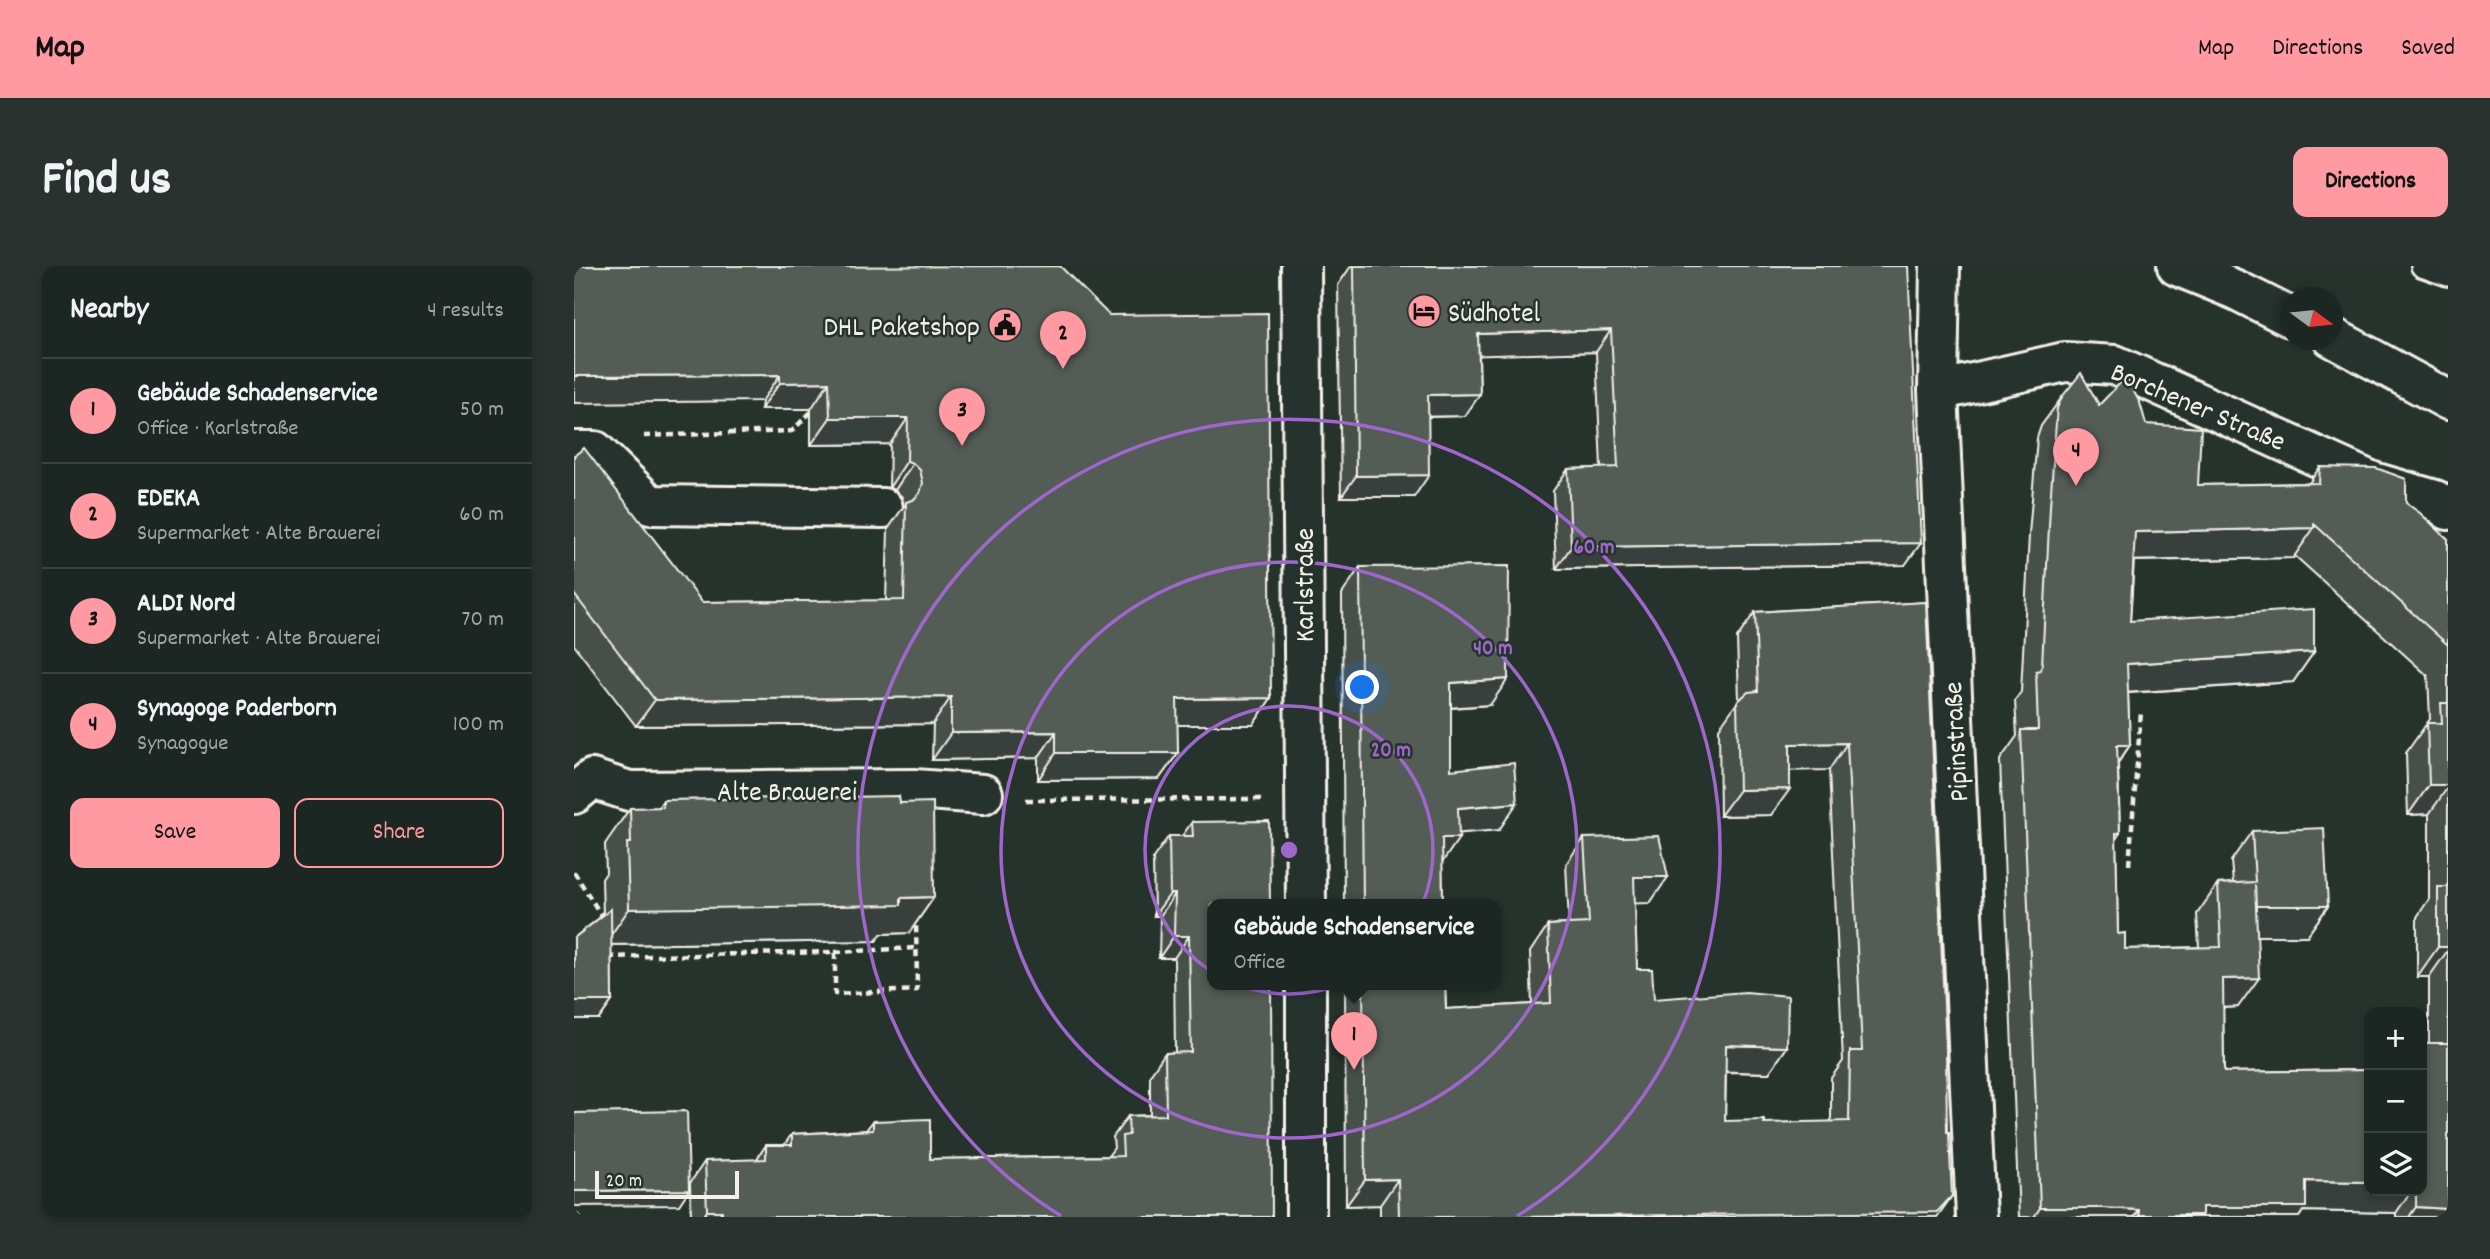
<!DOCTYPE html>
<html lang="en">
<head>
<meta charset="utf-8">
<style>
  body { margin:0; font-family:Dekko,sans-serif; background:#29322f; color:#f1f3f6 }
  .controls { position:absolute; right:21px; bottom:21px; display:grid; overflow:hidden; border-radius:14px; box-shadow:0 4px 10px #0003 }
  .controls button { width:63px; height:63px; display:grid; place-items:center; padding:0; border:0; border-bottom:2px solid #3a4340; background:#1c2622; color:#f1f3f6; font:35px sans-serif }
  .compass { position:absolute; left:1706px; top:21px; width:63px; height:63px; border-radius:50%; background:#1c2622; box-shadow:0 4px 10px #0003; rotate:105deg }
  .scale { position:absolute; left:21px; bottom:18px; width:144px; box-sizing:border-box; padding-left:7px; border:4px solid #f4f1e8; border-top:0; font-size:19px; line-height:24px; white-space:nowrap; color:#f4f1e8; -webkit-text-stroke:5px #26332d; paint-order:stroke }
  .you { position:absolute; left:789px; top:422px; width:24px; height:24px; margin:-18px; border:5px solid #fff; border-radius:50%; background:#1a73e8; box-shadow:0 0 0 10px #1a73e833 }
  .badge { display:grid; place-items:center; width:46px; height:46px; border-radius:50%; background:#ff9aa2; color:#111; font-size:23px; font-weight:700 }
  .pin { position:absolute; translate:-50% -58px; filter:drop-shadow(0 2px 4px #0008) }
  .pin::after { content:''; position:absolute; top:37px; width:24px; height:21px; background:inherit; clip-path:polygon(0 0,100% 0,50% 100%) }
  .popup { position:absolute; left:633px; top:633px; width:294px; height:91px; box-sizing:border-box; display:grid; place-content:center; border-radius:14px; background:#1c2622; filter:drop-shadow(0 2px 5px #0005); font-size:23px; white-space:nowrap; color:#a0a5a5 }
  .popup b { font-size:26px; color:#f1f3f6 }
  .popup::after { content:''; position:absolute; left:50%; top:100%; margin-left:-14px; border:14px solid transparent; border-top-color:#1c2622 }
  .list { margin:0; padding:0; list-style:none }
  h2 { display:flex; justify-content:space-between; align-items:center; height:91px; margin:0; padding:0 28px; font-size:30px }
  h2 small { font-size:23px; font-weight:400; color:#a0a5a5 }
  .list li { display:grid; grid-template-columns:46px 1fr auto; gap:21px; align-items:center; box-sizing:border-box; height:105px; padding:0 28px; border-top:2px solid #3a4340 }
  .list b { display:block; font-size:26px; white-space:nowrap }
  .list p { margin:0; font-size:23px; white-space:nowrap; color:#a0a5a5 }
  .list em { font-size:23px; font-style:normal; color:#a0a5a5 }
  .actions { display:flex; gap:14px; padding:21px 28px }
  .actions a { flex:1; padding:16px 0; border:2px solid #ff9aa2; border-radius:14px; text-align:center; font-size:24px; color:#ff9aa2 }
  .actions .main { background:#ff9aa2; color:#111 }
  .icon { flex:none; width:38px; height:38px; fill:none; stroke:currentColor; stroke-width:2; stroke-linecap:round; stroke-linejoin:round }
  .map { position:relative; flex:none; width:1874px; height:951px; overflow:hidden; border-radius:14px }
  header { display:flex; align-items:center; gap:42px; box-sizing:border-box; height:98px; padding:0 35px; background:#ff9aa2; color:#111 }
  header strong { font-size:33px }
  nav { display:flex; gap:38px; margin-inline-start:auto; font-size:24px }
  .intro { display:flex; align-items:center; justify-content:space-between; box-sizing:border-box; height:168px; padding:0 42px }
  h1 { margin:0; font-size:49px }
  .button { padding:18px 32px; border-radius:14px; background:#ff9aa2; color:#111; font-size:24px; font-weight:700 }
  main { display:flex; gap:42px; padding:0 42px }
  aside { flex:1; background:#1c2622; border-radius:14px; box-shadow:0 4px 10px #0003 }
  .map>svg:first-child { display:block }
</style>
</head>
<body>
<header>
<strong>Map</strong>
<nav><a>Map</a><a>Directions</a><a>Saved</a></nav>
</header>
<div class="intro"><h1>Find us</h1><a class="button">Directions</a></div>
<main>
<aside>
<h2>Nearby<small>4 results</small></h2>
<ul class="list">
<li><span class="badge">1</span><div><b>Gebäude Schadenservice</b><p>Office · Karlstraße</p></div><em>50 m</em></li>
<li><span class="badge">2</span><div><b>EDEKA</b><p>Supermarket · Alte Brauerei</p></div><em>60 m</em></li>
<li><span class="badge">3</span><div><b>ALDI Nord</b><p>Supermarket · Alte Brauerei</p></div><em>70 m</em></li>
<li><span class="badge">4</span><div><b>Synagoge Paderborn</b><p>Synagogue</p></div><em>100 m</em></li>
</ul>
<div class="actions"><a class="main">Save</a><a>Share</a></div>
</aside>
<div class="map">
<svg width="1874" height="951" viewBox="0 0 1874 951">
  <rect width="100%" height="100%" fill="#26332d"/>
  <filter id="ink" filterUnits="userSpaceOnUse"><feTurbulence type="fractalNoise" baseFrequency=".0143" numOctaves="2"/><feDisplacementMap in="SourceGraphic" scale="14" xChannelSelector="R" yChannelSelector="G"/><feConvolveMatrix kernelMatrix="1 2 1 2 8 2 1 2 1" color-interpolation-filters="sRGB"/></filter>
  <g filter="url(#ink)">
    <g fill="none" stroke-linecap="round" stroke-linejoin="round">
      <defs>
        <path id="service" d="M1848 0 1874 9"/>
        <path id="minor" d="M727 0 732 638
          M1366 0 1364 125 1402 951
          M1364 125 1491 96 1541 99 1799 216 1861 234 1874 244
          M0 185H21L76 239 309 242
          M0 528 18 513 55 525 340 523 409 528
          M732 951V718"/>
        <path id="secondary" d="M1603 0 1662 24 1716 51
          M1758 71 1874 134"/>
      </defs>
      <use href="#service" stroke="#f4f1e8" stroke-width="26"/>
      <use href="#minor" stroke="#f4f1e8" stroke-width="44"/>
      <use href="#secondary" stroke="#f4f1e8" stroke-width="44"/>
      <path stroke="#f4f1e8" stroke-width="4.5" stroke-dasharray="7 5" stroke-linecap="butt" d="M70 170 218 165 240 143
        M452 534 688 533
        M1555 599 1567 446
        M0 606 27 649V654
        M261 686 342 682
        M34 691 261 686V728L343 724 342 653"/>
      <use href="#service" stroke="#26332d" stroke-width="21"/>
      <use href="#minor" stroke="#26332d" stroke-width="38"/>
      <use href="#secondary" stroke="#26332d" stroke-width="38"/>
    </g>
    <path fill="#474f49" stroke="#f4f1e8" stroke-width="2" fill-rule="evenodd" d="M777 0H1334L1331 299 982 303 979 225 994 203 1027 202 1022 86 905 89 906 128 891 150 854 151 840 231H767L764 19Z
      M205 1 697 432 679 459H603L604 487 585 513 464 514V492L358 494 359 458 62 460 0 379V190L128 336 312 335 314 263 330 240 328 231 321 224 315 222 316 178 237 179V143H187Z
      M1488 131 1525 139 1572 158 1624 219 1735 217 1746 201 1832 237 1874 273V951H1822V947L1729 945 1725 951H1445L1426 494 1443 470 1441 434 1447 426 1455 269 1463 172 1467 160ZM1721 290 1854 410 1856 453 1832 487 1834 549 1855 548V633L1843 651V711H1855V777L1848 925H1795V799L1792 804 1650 806 1649 742 1664 741 1683 670H1733L1754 640 1678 565 1657 595 1659 617 1644 618 1623 648 1625 681 1551 683 1544 668 1542 573 1546 567 1544 497 1556 479 1554 427 1719 416 1740 386 1556 355 1560 295 1719 292Z
      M786 301 916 439 877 442V504L925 564 885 567 868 596 869 638H770L768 328Z
      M1352 336 1363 951H806V939L772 940 771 718H871L872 743 958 738 956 686 974 659 995 658 992 598 1010 572 1076 637H1061L1063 703 1080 733 1213 781 1195 807 1152 806 1151 855 1190 857 1257 856V812L1269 795 1255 504H1216L1197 549 1146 550 1145 462 1165 434 1163 372 1181 346Z
      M89 534 326 537 360 631 335 667 307 668 302 675 37 679 38 735 25 753H0V672L29 649 28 613 32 607 31 578 56 542H84Z
      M618 556 698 951H117L116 917 131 895 182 894 192 879H210L218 868 292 864 299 855 356 893 534 890 540 882 539 871 554 850 576 849V809L591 787H601L600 692H585L586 650H580L579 592 595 570H608Z"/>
    <path fill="#39403c" stroke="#f4f1e8" stroke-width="2" d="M1037 64 1022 86 889 90 904 68Z
      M206 109 188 135 0 137V110Z
      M255 116 237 143H187L206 117Z
      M906 128 891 150 839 151 854 129Z
      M256 152H334L316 178 237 179Z
      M333 195 339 197 321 224 315 222Z
      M855 209 840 231H767L782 210Z
      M1740 262 1719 292 1541 295 1561 266Z
      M1347 277 1331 299 982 303 997 281Z
      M1740 386 1719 416 1533 428 1553 398Z
      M934 413 916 439 858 443 877 417Z
      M377 431 359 458 62 460 81 434Z
      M697 432 679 459H584L603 433Z
      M482 466 464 492 358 494 377 467Z
      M1273 477 1255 504 1198 505 1216 478Z
      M1543 479H1556L1536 508Z
      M482 487H604L585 513 464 514Z
      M1855 519H1874V521L1855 548 1834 549Z
      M1216 523 1197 549 1146 550 1165 524Z
      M943 537 925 564 866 569 884 542Z
      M868 572H885L867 598Z
      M1060 611H1094L1076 637 1041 638Z
      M596 628H601L586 650H580Z
      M360 631 335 667 307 668 302 675 30 679 55 643 327 632Z
      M1682 640H1754L1733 670H1661Z
      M600 670H615L600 692H585Z
      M1864 681H1874V684L1855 711H1843Z
      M1685 712 1664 741 1629 743 1649 713Z
      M0 735H38L25 753H0Z
      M1152 779 1213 781 1195 807 1134 805Z
      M824 913 806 939 772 940 791 914Z
      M1732 915 1795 916V925H1837L1822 947 1729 945 1725 951H1564L1565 949 1628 941Z
      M115 924 105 939 0 940V925Z
      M1378 930 1363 951H937Z
      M1842 941 1874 943V951H1835Z
      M1466 942H1530L1565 944 1560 951H1460Z
      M133 945H148L144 951H129Z"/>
    <path fill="#525c55" stroke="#f4f1e8" stroke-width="2" d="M0 0H205V1L486 0 535 49 694 47 697 432 603 433 604 487H482V466L377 467V431L81 434 0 328V190L10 182 128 336 330 334 332 236 339 234 346 227 349 217 346 204 339 197 333 195 334 152H256L255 116 206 117V109L0 110Z
      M780 0H1334L1347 277 997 281 994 203 1044 201 1037 64 904 68 906 128 854 129 855 209 782 210Z
      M1507 107 1525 139 1552 111 1566 137 1572 158 1627 162 1624 219 1745 217 1746 201 1802 202 1832 213V237L1846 247 1874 273V379L1740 258V262L1561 266 1556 355 1740 343V386L1553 398 1556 479H1543L1546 567H1542L1544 668 1551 667V683L1647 681 1644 618 1681 616 1678 565 1750 562 1754 640H1682L1681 619 1685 712 1649 713 1650 806 1795 804V916L1732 915V941H1628V949H1565V944L1530 942H1466L1447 464H1464L1462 405 1466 404 1468 399 1476 240 1483 142 1488 131Z
      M935 300 934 413 877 417V504L940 497 943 537 884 542 885 572H868L869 638H789L786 301Z
      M1352 336 1372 783 1373 866H1375L1378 930 1363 946 937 951H825L824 913 791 914 789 718H871L872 743 977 737 974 659 1015 657 1010 572 1085 570 1094 611H1060L1063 703H1078L1080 733 1172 726 1214 730 1213 781 1152 779 1151 855 1190 854V857L1275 855 1276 785H1288L1273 477 1216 478V523L1165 524 1163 436 1174 426 1184 425 1181 346Z
      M1867 437H1874V519H1855L1853 457H1868Z
      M325 530 326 537 359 536 360 631 327 632V639L55 643 53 577H57L56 542 89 541V534Z
      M695 555 696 638H638V718H697L698 951H148V945H133L131 895 192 893V879H218V868L299 864V855L356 853V893L549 890 548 870 555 869 554 850 592 849 591 787 617 786 615 670H600L601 628H596L595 570H619L618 556Z
      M1864 621H1874V681H1864Z
      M37 643 38 735H0V672Z
      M1848 777H1874V943L1842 941V925H1848Z
      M113 845 115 924 0 925V847Z
      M0 944 6 951H0Z"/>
  </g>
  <g fill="none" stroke="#9f67cb" stroke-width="3.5">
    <circle cx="715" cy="584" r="144"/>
    <circle cx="715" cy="584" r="288"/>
    <path d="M487 950A431 431 0 1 1 943 950"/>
  </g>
  <defs>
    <symbol id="hotel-disc" viewBox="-11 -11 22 22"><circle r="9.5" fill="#ff9aa2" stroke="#26332d"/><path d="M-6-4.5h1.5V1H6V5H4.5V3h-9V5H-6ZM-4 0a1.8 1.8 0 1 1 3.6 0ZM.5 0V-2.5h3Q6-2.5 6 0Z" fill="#111"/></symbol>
    <symbol id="civic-disc" viewBox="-11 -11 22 22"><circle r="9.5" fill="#ff9aa2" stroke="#26332d"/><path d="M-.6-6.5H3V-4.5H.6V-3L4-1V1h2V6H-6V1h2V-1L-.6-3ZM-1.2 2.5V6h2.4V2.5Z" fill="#111"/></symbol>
  </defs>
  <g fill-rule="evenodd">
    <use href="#hotel-disc" x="831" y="26" width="38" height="38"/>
    <use href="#civic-disc" x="412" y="40" width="38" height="38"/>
  </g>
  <g text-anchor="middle" stroke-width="5" stroke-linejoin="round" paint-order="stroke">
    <g font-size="28" fill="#f4f1e8" stroke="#26332d" text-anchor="start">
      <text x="874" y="55">Südhotel</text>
      <text x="406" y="69" text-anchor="end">DHL Paketshop</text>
    </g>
    <g font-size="28" fill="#f4f1e8" stroke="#26332d">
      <text transform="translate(1625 139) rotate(23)" y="10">Borchener Straße</text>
      <text transform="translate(729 319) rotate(-90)" y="10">Karlstraße</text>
      <text transform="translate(1380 476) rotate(-93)" y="10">Pipinstraße</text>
      <text x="213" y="534">Alte Brauerei</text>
    </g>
  </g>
  <circle cx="715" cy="584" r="10" fill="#9f67cb" stroke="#26332d" stroke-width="3.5"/>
  <g font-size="21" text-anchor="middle" font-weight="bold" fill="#9f67cb" stroke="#26332d" stroke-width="5" stroke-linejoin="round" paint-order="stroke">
    <text x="1020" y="287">60 m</text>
    <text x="919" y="388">40 m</text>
    <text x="817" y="490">20 m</text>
  </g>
</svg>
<div class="controls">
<button>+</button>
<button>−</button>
<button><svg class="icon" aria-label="layers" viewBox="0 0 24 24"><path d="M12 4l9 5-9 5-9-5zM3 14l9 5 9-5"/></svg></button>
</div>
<svg class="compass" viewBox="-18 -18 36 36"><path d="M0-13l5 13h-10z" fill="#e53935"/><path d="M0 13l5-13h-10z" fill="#a0a5a5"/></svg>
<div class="scale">20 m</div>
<div class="you"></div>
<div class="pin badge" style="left:780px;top:804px">1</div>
<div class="popup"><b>Gebäude Schadenservice</b>Office</div>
<div class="pin badge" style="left:489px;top:103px">2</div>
<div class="pin badge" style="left:388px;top:180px">3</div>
<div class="pin badge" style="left:1502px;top:220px">4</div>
</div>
</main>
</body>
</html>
